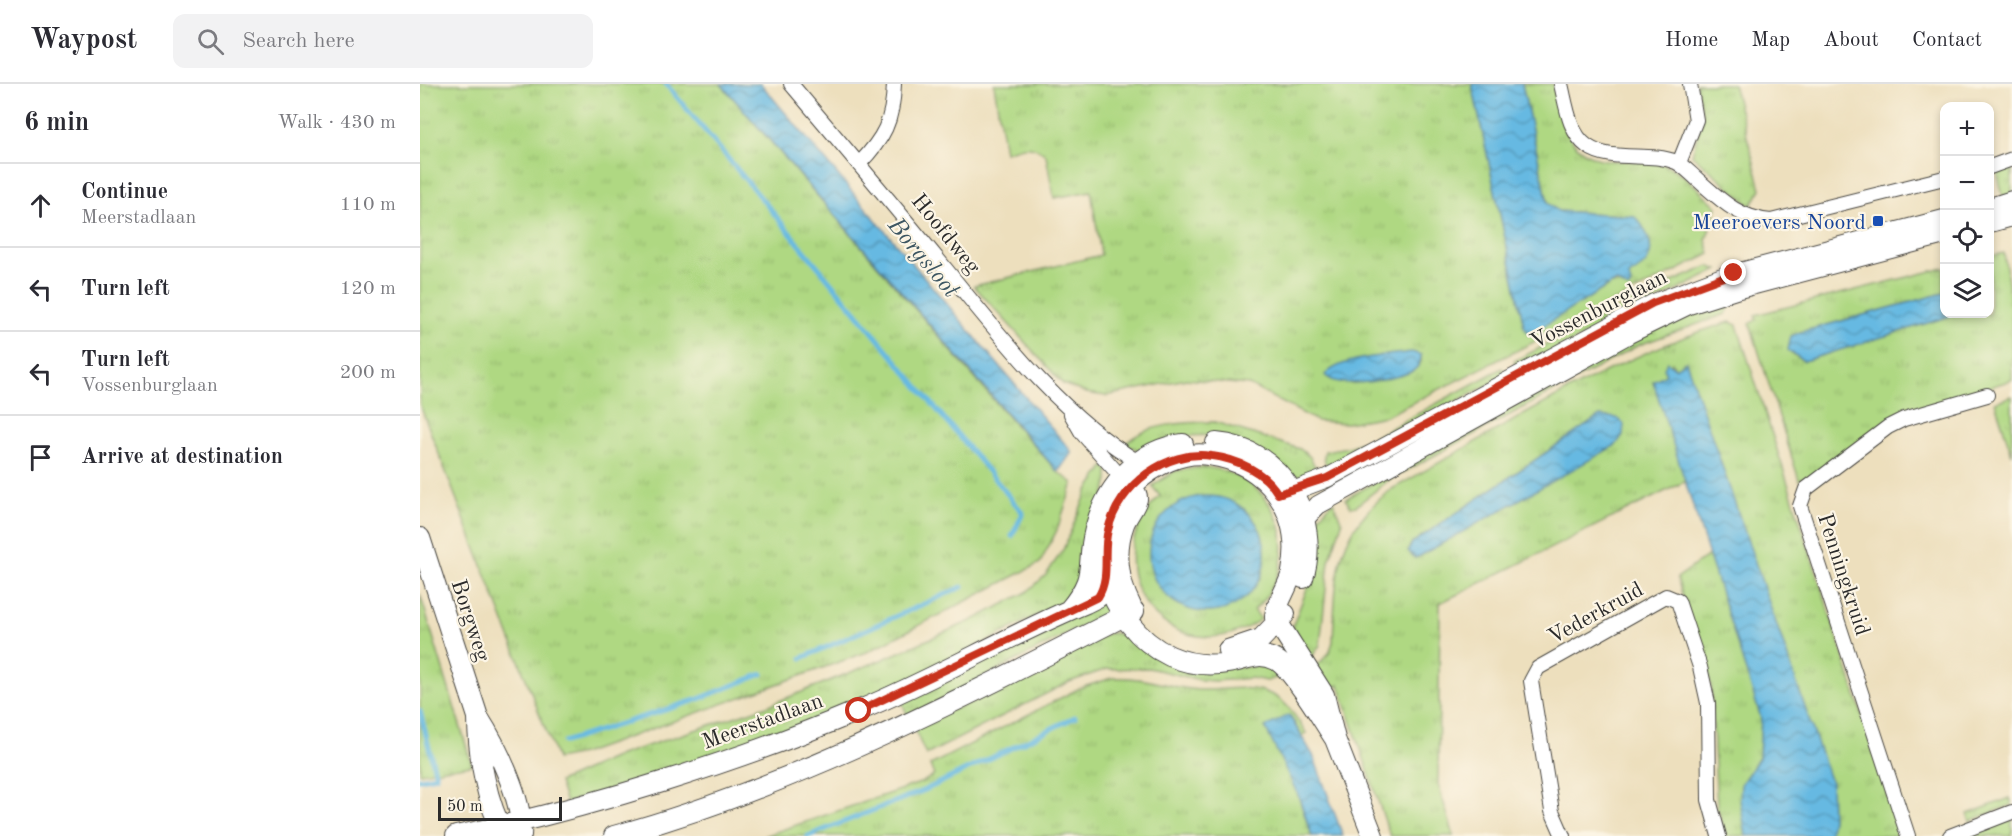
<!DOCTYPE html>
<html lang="en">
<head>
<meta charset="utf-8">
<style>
  body { margin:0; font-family:"Old Standard TT",serif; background:#f2f2f3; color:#2b2b33 }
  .controls { position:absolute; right:18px; top:18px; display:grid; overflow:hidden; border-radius:12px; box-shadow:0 3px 9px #0003 }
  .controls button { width:54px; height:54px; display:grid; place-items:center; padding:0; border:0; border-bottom:2px solid #e1e1e2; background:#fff; color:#2b2b33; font:30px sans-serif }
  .scale { position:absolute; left:18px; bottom:15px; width:124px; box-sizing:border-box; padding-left:6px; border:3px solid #2b2b2b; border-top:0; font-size:16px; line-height:21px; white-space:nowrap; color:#2b2b2b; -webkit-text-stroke:4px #fcf5e5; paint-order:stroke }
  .stop { position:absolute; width:18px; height:18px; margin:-14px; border:4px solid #c8321e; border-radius:50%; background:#fff }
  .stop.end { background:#c8321e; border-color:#fff; box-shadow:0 2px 6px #0008 }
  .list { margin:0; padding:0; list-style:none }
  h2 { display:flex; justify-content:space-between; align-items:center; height:78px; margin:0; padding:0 24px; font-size:26px }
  h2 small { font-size:20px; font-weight:400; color:#7c7c81 }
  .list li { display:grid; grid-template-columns:39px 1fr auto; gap:18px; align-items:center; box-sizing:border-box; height:84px; padding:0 24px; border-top:2px solid #e1e1e2 }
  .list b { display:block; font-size:22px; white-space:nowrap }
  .list p { margin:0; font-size:20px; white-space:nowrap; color:#7c7c81 }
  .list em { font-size:20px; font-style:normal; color:#7c7c81 }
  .icon { flex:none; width:33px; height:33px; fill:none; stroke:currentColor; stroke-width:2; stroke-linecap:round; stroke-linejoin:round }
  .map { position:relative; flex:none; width:1592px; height:752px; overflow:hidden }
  header { display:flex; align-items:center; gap:36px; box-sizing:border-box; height:84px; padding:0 30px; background:#fff; border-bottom:2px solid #e1e1e2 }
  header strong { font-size:28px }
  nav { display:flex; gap:33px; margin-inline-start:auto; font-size:21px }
  .search { width:420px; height:54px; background:#f2f2f3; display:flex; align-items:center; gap:15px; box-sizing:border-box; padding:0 21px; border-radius:12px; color:#7c7c81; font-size:22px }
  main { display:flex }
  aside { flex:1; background:#fff }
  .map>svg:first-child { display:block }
</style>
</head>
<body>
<header>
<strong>Waypost</strong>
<div class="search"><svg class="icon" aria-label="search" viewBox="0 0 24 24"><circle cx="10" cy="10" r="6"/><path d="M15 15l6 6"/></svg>Search here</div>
<nav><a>Home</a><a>Map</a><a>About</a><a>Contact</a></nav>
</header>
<main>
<aside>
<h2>6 min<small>Walk · 430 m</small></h2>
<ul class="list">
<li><svg class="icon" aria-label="ahead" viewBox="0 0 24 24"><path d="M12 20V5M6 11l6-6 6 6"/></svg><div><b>Continue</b><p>Meerstadlaan</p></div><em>110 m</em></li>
<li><svg class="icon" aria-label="left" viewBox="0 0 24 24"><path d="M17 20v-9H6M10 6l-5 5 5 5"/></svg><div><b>Turn left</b></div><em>120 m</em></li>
<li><svg class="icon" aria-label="left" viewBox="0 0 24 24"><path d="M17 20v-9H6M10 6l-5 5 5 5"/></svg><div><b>Turn left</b><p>Vossenburglaan</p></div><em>200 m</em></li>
<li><svg class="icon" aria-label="arrive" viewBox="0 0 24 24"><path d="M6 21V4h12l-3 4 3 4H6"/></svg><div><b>Arrive at destination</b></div></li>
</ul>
</aside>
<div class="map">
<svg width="1592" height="752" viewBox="0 0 1592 752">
  <defs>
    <pattern id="grass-tufts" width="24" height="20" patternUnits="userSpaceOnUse" patternTransform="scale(1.5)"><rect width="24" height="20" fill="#afd882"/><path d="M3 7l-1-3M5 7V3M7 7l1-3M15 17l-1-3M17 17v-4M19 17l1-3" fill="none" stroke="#97ba70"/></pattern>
    <pattern id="water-waves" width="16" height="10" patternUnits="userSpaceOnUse" patternTransform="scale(1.5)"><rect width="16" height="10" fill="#66b9e2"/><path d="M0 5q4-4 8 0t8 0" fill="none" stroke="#5497b7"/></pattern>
  </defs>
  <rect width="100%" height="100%" fill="#fcf5e5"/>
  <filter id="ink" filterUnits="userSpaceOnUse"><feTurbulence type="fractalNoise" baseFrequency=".0167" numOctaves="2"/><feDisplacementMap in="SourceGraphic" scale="12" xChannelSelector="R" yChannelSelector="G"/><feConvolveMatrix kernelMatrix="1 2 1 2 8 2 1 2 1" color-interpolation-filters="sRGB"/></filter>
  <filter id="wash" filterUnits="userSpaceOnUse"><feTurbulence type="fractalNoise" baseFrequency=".008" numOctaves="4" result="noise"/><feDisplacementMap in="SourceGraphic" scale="24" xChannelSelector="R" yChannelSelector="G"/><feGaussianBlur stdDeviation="1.35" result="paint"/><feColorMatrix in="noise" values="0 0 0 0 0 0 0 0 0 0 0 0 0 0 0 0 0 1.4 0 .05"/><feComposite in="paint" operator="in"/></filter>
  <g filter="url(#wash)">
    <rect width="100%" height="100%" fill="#eddfbd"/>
    <path fill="url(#grass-tufts)" stroke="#6d8256" stroke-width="1.5" fill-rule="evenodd" d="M0 0H301L589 334 638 388 653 399 637 446 620 479 447 568 162 670 137 675 0 321Z
      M574 0H1052L1104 242 1109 250 1191 200 1211 201 1208 192 1227 178 1214 132 1138 127 1128 119 1102 0H1133C1141 39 1148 76 1196 77 1211 78 1228 76 1242 80 1263 87 1281 108 1297 123L1286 156 1290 170 966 332 927 339 897 337 829 301 766 295 686 312 666 309 643 300 554 202 681 171 671 107 634 114 626 71C612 59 603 62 585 68ZM1001 271V278L994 286 930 300Z
      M1276 0H1313L1341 105 1331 122 1272 71 1283 32Z
      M1592 83V110L1583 113 1577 88Z
      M1584 169 1592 226V296L1487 329 1387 397 1384 394 1379 396 1330 240 1337 235 1335 231 1524 184V209L1381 248 1371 269 1384 277 1537 230H1570V172Z
      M1289 182 1298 186 1098 285 1094 277 1243 202Z
      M1307 215 1310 222 1306 230 1219 261 969 396 936 422 931 423 925 415 1218 252Z
      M1310 238 1317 241 1481 752H1409L1412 734 1411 699 1266 278 1255 284 1252 278 1246 290 1233 297 1266 397 1020 519 1018 700 1034 752H970L919 601 908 606 896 583 909 569 913 558C916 490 914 449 972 405 1080 346 1193 272 1310 238ZM1180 332 1186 366 990 462 992 459Z
      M1082 284 1085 292 909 384C904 379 903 374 905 367L928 363 951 355Z
      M1592 312V371L1575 318Z
      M795 338 880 365 890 373 900 392 885 393 870 390 800 351 759 352 718 366 705 360C726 339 767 338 795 338Z
      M684 383 688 385V397L663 490 644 517 486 600 325 662 146 719 139 698 200 671 347 622 461 576 553 536 607 508 626 491 643 466 668 406Z
      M783 383C859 390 890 472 834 526L841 535C754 596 664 487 740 412L732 402 755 387ZM824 425C844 445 849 469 840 495L790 528C767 527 752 519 738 502Z
      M913 417 922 439 909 477 900 561 891 574 875 554 873 541 893 489 896 436Z
      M1289 471 1341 634 1339 674 1321 700 1326 752H1306L1297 722 1291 601 1257 494Z
      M0 510 52 681 0 689Z
      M686 516 691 527 488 633 480 613Z
      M694 549 818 584 849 581 862 592 847 597 831 594 796 597 780 596 729 584 687 585 649 598 506 671 493 642 575 608 686 550Z
      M692 594C727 592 748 604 779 606 802 607 827 600 848 609 867 616 876 633 886 649L882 652 869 631 878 711 892 752H344L503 698 514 691 510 681 660 604Z
      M1590 714 1592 721 1550 737 1548 730Z
      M1592 735V752H1548Z"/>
    <path fill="url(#water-waves)" stroke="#487286" stroke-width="1.5" d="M301 0H341L652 368 638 388Z
      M1052 0H1102L1128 119 1138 127 1214 132C1224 141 1236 162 1228 176 1224 183 1215 188 1209 192L1211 201 1208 205 1197 198 1191 200 1109 251 1104 242Z
      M1524 209V230H1537L1384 277 1368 266 1371 252 1381 248Z
      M992 268 1001 271C1001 278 999 283 993 287 976 295 918 307 905 291 921 273 969 271 992 268Z
      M1266 277 1411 699 1412 734 1409 752H1326L1320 716 1321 700 1339 674 1341 634 1233 297 1246 290 1244 285 1247 278 1255 284Z
      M1180 332 1197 334 1204 340 1203 351 1196 361 1000 472 995 474 988 467 992 459Z
      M729 470a58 58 0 1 1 116 0a58 58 0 1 1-116 0Z
      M869 631 893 671 923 752H892L878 711 845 643Z"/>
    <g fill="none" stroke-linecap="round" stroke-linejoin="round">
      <path stroke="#66b9e2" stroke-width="5" d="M246 0 603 429 592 452
        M382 574 542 503
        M0 627 16 692 0 695
        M144 658 276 616 342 590
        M388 752 505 706 655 633"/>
    </g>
  </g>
  <g filter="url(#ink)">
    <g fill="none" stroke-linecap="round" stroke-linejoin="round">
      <defs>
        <path id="minor" d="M371 0C421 59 471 118 520 178 579 250 638 329 718 378
          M1141 0C1146 20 1149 49 1167 62 1191 79 1229 67 1256 78 1264 82 1271 90 1277 95 1301 116 1318 134 1351 137L1524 94
          M1259 79 1276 36 1270 0
          M439 80C464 54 473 37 474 0
          M1570 83 1592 75
          M651 330 662 349 701 393
          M1143 752 1132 727 1111 597 1118 584 1246 512 1258 517 1280 583 1288 619 1289 716 1299 752
          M1488 752 1380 422 1386 405 1468 343 1484 335 1567 311
          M1530 752 1592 728"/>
        <path id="tertiary" d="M1570 123 1592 116
          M1570 139 1592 133
          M873 407 907 394 1234 219 1305 192 1524 135
          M885 435 898 421 1209 250 1269 221 1319 205 1524 151"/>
        <path id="secondary" d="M796 359C861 364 902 434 883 494
          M701 393C706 398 718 406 717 415 715 423 707 432 704 440 694 467 698 497 711 522
          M0 454 58 633C76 661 104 717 101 751
          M649 526C679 490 665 483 675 445 686 402 719 365 763 360
          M808 566 841 555 865 530
          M58 633C58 671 66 718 85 752
          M915 655C903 637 873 585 856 576 838 567 826 576 808 579 789 582 768 580 750 572 686 542 657 450 715 399 735 381 762 367 789 371 848 379 884 429 872 488 869 502 854 523 855 534L904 611 915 655 953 752
          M36 752C169 724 314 679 440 626 517 594 589 551 666 519L678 513 686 496
          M194 752C377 702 546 612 714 527"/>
      </defs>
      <use href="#minor" stroke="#484641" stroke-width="16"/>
      <use href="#tertiary" stroke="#484641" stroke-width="20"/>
      <use href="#secondary" stroke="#484641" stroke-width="22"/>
      <use href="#minor" stroke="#fff" stroke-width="14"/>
      <use href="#tertiary" stroke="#fff" stroke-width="18"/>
      <use href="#secondary" stroke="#fff" stroke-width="20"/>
    </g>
  </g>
  <g fill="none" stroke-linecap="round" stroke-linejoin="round" filter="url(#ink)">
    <path stroke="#c8321e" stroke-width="8" d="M439 627 678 513C691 493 682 468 688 446 699 401 746 365 792 372 817 375 845 388 858 410L907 394 1233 219 1314 189"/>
  </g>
  <rect fill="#1a4fb4" stroke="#fcf5e5" stroke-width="2" x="1452" y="131" width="12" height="12" rx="3"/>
  <g text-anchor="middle" stroke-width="4.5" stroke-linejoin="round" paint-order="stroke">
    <g font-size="22" fill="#164399" stroke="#fcf5e5" text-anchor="end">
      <text x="1446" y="145">Meeroevers Noord</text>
    </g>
    <g font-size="22" fill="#2b2b2b" stroke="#fcf5e5">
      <text transform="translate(527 149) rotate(51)" y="8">Hoofdweg</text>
      <text transform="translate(1178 224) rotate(-27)" y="8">Vossenburglaan</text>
      <text transform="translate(1425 490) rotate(72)" y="8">Penningkruid</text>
      <text transform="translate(1175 528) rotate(-29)" y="8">Vederkruid</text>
      <text transform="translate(52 536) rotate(72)" y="8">Borgweg</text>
      <text transform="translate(342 636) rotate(-20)" y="8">Meerstadlaan</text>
    </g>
    <g font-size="24" font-style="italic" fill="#3d5662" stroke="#fcf5e5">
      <text transform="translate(504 173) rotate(50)" y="8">Borgsloot</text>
    </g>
  </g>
</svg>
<div class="controls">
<button>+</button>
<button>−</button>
<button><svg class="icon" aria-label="locate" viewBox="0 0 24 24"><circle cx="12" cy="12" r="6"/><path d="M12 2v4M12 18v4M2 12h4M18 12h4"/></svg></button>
<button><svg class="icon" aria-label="layers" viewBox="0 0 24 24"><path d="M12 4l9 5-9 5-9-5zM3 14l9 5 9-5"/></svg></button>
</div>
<div class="scale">50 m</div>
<div class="stop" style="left:439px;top:627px"></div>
<div class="stop end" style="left:1314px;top:189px"></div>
</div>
</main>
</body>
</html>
